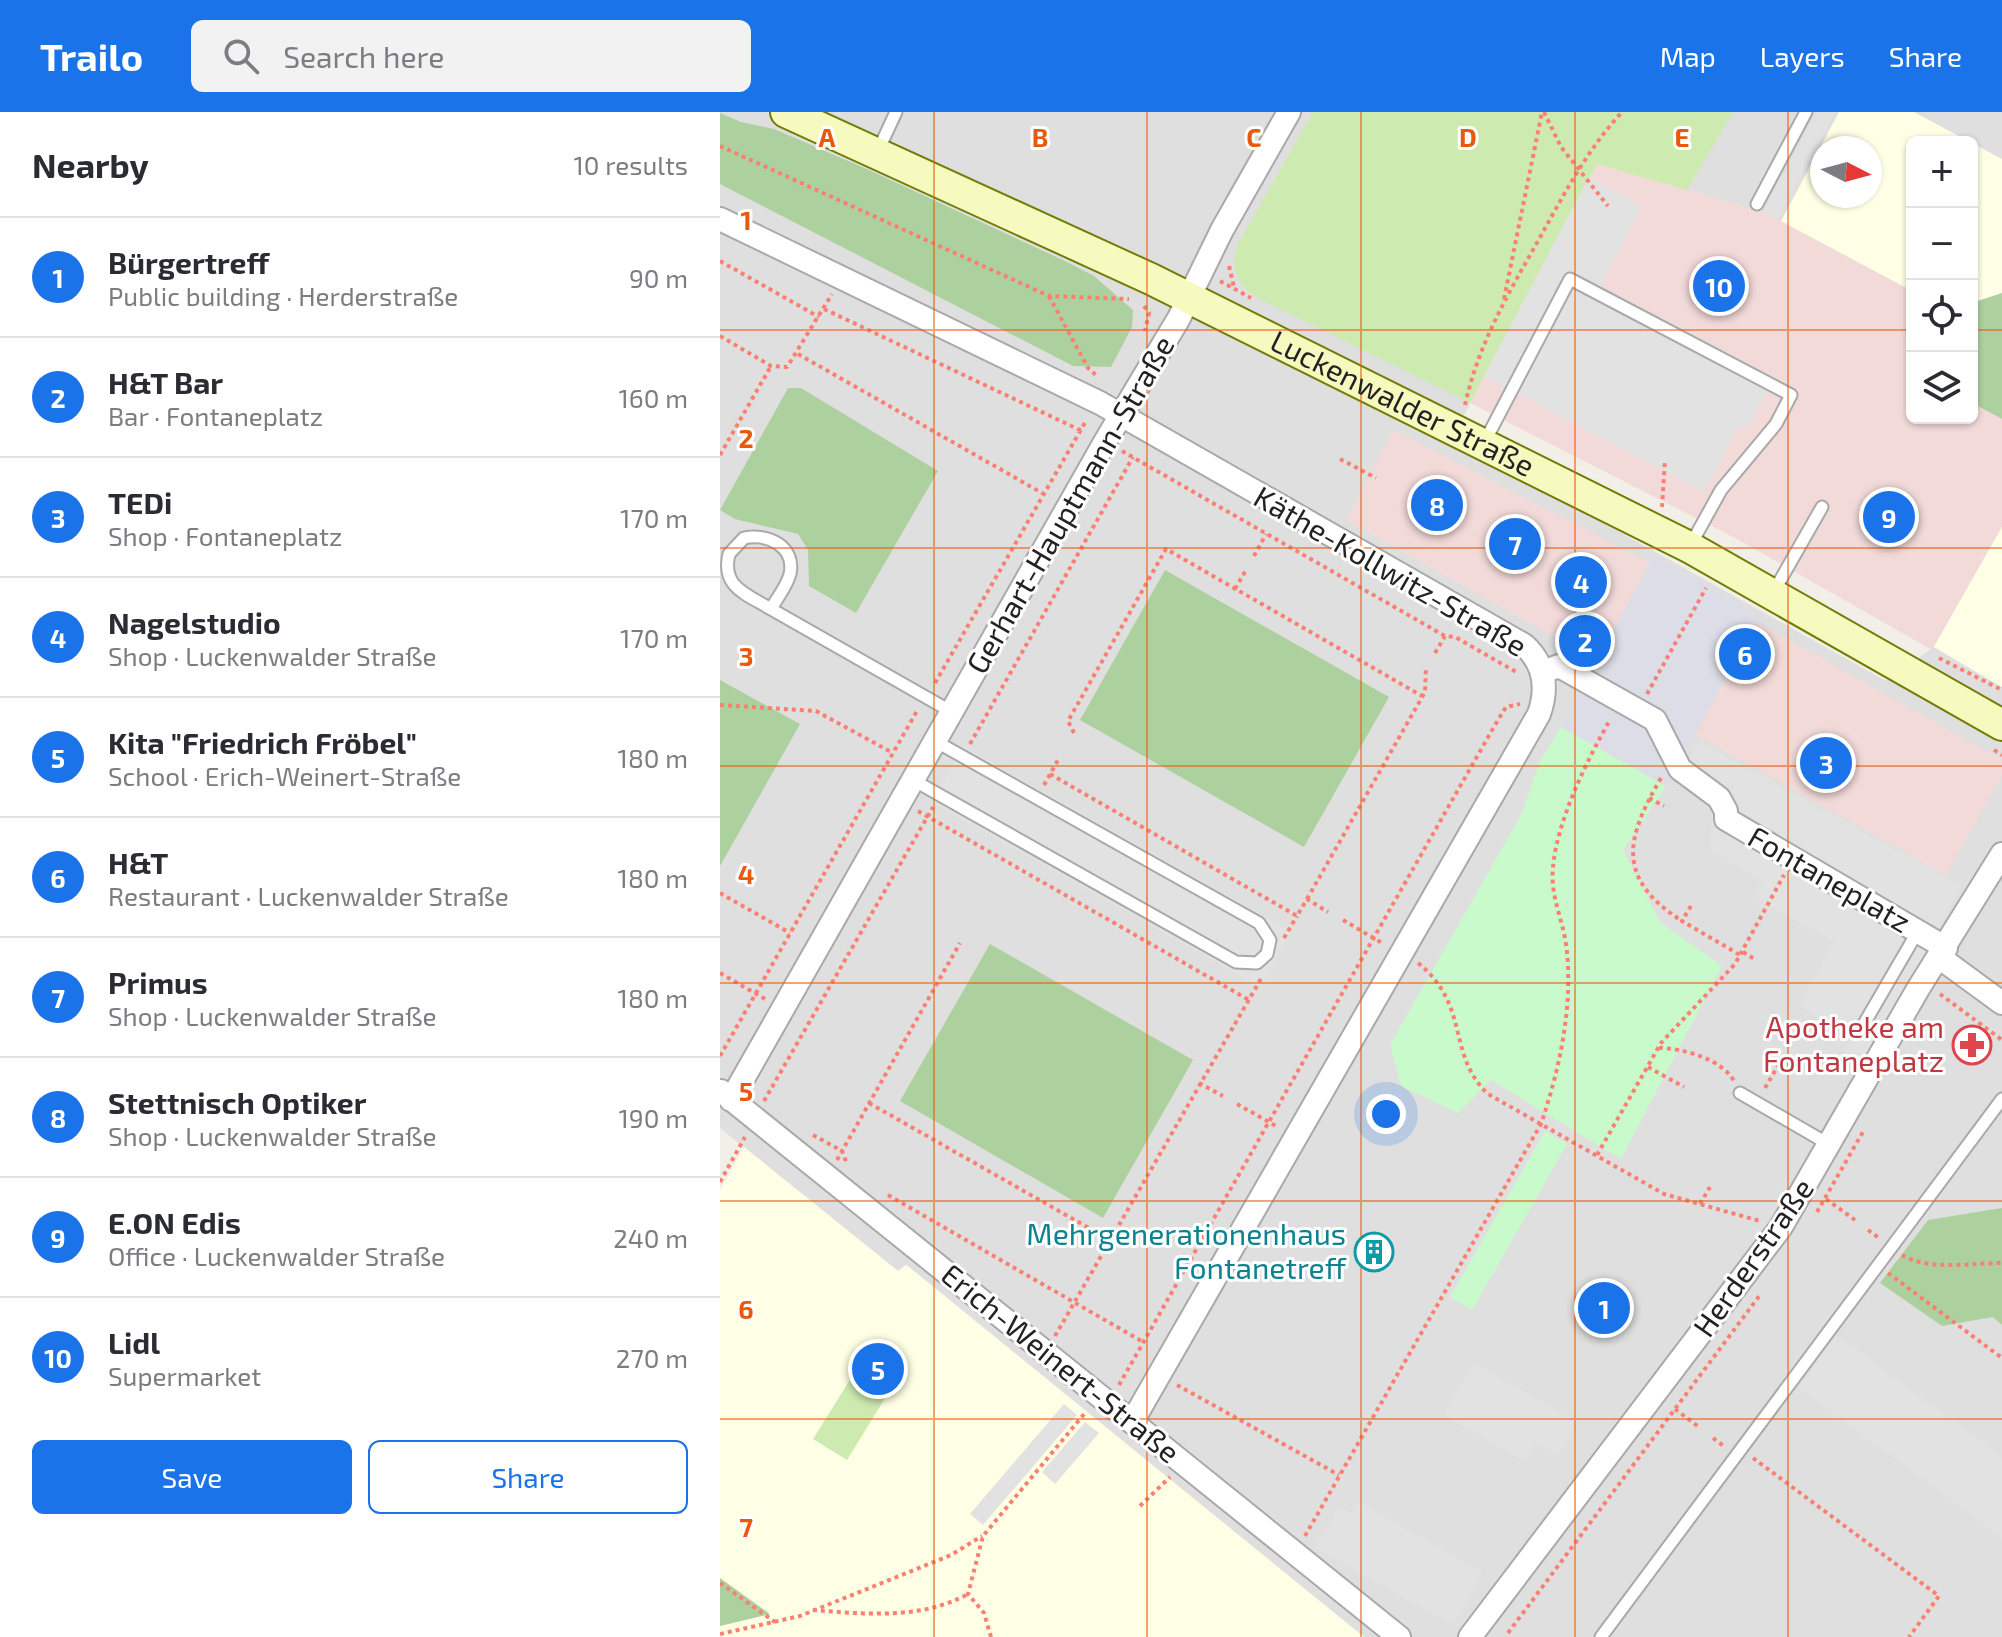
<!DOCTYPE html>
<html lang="en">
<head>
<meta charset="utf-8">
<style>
  body { margin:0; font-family:"Exo 2",sans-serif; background:#f2f2f3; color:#2b2b33 }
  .controls { position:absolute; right:24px; top:24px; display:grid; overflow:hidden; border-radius:12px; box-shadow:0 2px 6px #0004 }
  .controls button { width:72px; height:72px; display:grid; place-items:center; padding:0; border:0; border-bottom:2px solid #e1e1e2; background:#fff; color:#2b2b33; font:40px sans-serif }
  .compass { position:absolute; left:1090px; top:24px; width:72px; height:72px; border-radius:50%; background:#fff; box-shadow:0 2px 6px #0004; rotate:96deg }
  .you { position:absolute; left:666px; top:1002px; width:28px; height:28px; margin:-20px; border:6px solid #fff; border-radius:50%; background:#1a73e8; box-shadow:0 0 0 12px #1a73e833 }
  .badge { display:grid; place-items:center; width:52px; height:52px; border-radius:50%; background:#1a73e8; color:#fff; font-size:26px; font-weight:700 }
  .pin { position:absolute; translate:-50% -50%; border:4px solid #fff; box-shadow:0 2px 8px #0006 }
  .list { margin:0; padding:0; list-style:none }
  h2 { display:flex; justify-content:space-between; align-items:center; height:104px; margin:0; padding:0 32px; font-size:34px }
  h2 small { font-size:26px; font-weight:400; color:#7c7c81 }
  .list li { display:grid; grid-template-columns:52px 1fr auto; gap:24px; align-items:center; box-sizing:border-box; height:120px; padding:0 32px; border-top:2px solid #e1e1e2 }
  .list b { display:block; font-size:30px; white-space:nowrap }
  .list p { margin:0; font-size:26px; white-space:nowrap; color:#7c7c81 }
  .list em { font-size:26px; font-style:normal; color:#7c7c81 }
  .actions { display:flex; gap:16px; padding:24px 32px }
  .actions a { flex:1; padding:18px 0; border:2px solid #1a73e8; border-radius:12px; text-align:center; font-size:28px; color:#1a73e8 }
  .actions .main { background:#1a73e8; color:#fff }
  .icon { flex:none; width:44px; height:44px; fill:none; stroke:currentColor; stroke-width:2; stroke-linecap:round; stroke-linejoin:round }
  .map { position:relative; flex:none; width:1282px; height:1525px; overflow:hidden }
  header { display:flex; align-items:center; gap:48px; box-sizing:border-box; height:112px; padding:0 40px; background:#1a73e8; color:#fff }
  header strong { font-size:38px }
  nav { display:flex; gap:44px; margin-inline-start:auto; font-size:28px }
  .search { width:560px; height:72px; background:#f2f2f3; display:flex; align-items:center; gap:20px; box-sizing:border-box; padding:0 28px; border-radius:12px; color:#7c7c81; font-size:30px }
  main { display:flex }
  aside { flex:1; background:#fff }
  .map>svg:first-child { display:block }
</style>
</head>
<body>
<header>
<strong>Trailo</strong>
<div class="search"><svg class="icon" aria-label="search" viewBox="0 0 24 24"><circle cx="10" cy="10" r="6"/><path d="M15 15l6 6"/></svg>Search here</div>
<nav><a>Map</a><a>Layers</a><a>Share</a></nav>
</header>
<main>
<aside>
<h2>Nearby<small>10 results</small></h2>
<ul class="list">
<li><span class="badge">1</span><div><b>Bürgertreff</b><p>Public building · Herderstraße</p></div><em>90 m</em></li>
<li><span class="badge">2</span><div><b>H&amp;T Bar</b><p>Bar · Fontaneplatz</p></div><em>160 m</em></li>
<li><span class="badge">3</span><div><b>TEDi</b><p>Shop · Fontaneplatz</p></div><em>170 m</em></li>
<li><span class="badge">4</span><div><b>Nagelstudio</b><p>Shop · Luckenwalder Straße</p></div><em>170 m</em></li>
<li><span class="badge">5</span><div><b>Kita &quot;Friedrich Fröbel&quot;</b><p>School · Erich-Weinert-Straße</p></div><em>180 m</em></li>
<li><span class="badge">6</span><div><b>H&amp;T</b><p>Restaurant · Luckenwalder Straße</p></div><em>180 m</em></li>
<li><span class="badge">7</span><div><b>Primus</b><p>Shop · Luckenwalder Straße</p></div><em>180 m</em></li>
<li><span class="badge">8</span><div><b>Stettnisch Optiker</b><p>Shop · Luckenwalder Straße</p></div><em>190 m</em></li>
<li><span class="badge">9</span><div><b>E.ON Edis</b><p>Office · Luckenwalder Straße</p></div><em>240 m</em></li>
<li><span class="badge">10</span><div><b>Lidl</b><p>Supermarket</p></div><em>270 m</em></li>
</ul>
<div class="actions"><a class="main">Save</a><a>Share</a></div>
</aside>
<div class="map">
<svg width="1282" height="1525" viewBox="0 0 1282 1525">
  <rect width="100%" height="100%" fill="#f2efe9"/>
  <path fill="#e0dfdf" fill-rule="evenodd" d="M0 0H1282V181L1252 191V30H1192V179L1043 100 877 52 732 326 1166 569 1214 535 1282 575V1525H644L187 1153 178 1159 0 1016ZM1102 36H1150V84H1102Z"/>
  <path fill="#f2dad9" d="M877 51 1043 100 1192 179V306H1252V291L1282 307V415L1212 538 1017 427 750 291Z
    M674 318 930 451 878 549 626 408Z
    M1037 510 1282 648V663L1226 763 974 622Z"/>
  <path fill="#ffffe5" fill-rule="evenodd" d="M1119 0H1194L1250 30H1192V179L1061 109ZM1150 36V84H1102V36Z
    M1252 31 1282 47V181L1252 191Z
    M1282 415V575L1214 535Z
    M24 1035 178 1159 186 1153 644 1525H0V1514L49 1502 0 1466V1079Z"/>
  <path fill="#cdebb0" d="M593 0H1013L967 78 877 52 750 291 536 185C516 172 509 154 518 132Z
    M133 1263 167 1283 127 1348 93 1327Z"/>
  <path fill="#add19e" d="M0 1 21 10 54 17 149 58 347 150 374 164 413 198 412 215 391 255 353 254 0 72Z
    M1282 181V307L1252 291V191Z
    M68 276H81L218 359 136 501 89 474 88 438 78 422 15 407 0 398Z
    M445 458 669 585 584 735 360 608Z
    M0 568 80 612 0 754Z
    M270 832 473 948 383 1106 180 989Z
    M1282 1096V1213L1273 1205 1222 1214 1160 1171 1208 1108Z
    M0 1466 50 1502 0 1514Z"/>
  <path fill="#c8facc" d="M841 615 946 674 903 738 940 810 1002 854 901 1047 771 968 738 1001 681 974 670 933 801 703 820 650Z
    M825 1019 847 1032 752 1198 730 1185Z"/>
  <path fill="#e2e2e2" d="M1097 0H1115L1059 106 1044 98Z
    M869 65 922 94 881 174 1054 265 1027 316 1019 313 984 380 764 264Z
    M979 629 1241 774 1145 953 1124 941 1132 926 1079 893 1114 830 1034 784 1042 768 991 738 992 682 960 663Z
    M243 634 571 819 540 875 211 690Z
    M1117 1223 1282 1346V1426L1079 1275Z
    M754 1251 857 1310 838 1343 815 1330 804 1349 724 1303Z
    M344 1292 357 1303 263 1413 250 1402Z
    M365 1310 379 1321 335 1372 322 1360Z
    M639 1390 762 1461 733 1513 595 1435 619 1395 632 1402Z"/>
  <path fill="#dddde8" d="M933 445 1040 505 946 674 841 615Z"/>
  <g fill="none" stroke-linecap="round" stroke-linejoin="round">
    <defs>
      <path id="lane" d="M157 41 176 0
        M1037 92 1086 0
        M764 331 850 167 1071 283 1056 312 1001 378 970 434
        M1053 481 1102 395
        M51 497C26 482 1 475 9 442L24 426C47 421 76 434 70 462 67 474 57 486 51 497L232 600
        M193 668 516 850 537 851 547 842 550 828 539 811 215 629
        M1141 917 1198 819
        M1020 981 1110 1033
        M881 1525 1282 987"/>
      <path id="street" d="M0 107 380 291 804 533C825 552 828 576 819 602L412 1310
        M823 560 839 554 935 608 960 657 999 686 1006 699V707L1226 836
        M1219 845 1282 891
        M1 979 679 1525
        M11 988 385 330 459 206 502 118 569 0
        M750 1525 1061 1115 1198 877 1282 742"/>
      <g id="secondary">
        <path id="s1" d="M66 0 431 167 969 435 1282 613"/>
      </g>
    </defs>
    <use href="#lane" stroke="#a9a9a9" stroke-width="15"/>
    <use href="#street" stroke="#a9a9a9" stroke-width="26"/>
    <use href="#secondary" stroke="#707d05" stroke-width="34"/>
    <path stroke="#fa8072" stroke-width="4" stroke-dasharray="4 4" stroke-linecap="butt" d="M824 0 841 35 888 94
      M0 34 329 184 409 187
      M0 149 99 205
      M509 154 514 175
      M500 169 531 186
      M329 184 368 256 377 264
      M784 187 822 0
      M424 194 429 201 425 219
      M104 197 362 319
      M0 224 51 254 67 255 112 182
      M78 242 322 381
      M745 293C758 233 788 182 818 129 843 84 867 38 902 0
      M402 339 725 524 735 525 798 561
      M0 343 51 254
      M620 347 656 366
      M942 395 945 348
      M534 444 546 422
      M515 477 526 458
      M715 541 725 524
      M1219 546 1282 578
      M215 571 366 309
      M927 582 986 476
      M0 593 96 599 173 641
      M354 621 348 609 446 437 702 584
      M250 632 413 345
      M1274 638 1282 643
      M330 662 577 804 587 787 608 800
      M941 666C906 726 895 766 962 809
      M324 673 338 648
      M929 686 944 694
      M198 699 529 888
      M0 781 70 821
      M587 787 705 580 706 556
      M971 794 962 809 1020 843
      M623 808 662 831
      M564 826 577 804
      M1023 840 1036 848
      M698 851C751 894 726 942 768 982L944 1082 1040 1109
      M0 861 47 888
      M1220 882 1282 928
      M939 936C962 936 1002 947 1014 969
      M0 944 197 599
      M928 955 964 975
      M479 971 503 984
      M1045 976 1062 947
      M44 989 213 695
      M149 991 390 1128
      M517 992 556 1014
      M93 1023 122 1039 127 1052
      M877 1043 941 931 1015 852 1064 763
      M117 1048 240 831
      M0 1070 25 1025
      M168 1083 423 1230
      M1106 1087 1135 1108
      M980 1092 990 1075
      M1097 1100 1144 1018
      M1148 1118 1159 1126
      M1182 1143C1207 1159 1253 1151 1282 1151
      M1168 1161 1282 1246
      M335 1224 542 865
      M399 1273 775 613 786 595 800 592
      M457 1273 619 1363
      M955 1297 980 1316
      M993 1326 1005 1335
      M1033 1346 1219 1484 1189 1525
      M420 1394 450 1365
      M585 1424 821 1012C840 956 854 891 846 832 842 805 830 783 833 755 837 709 867 648 890 608
      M0 1471 55 1510
      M93 1498C144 1502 201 1508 248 1482
      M788 1521 1040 1183
      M0 1522 80 1504 231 1443 262 1424
      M271 1525 264 1501 248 1482 263 1424 365 1301"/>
    <use href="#lane" stroke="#fff" stroke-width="11"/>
    <use href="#street" stroke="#fff" stroke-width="22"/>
    <use href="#secondary" stroke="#f7fabf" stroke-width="30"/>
  </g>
  <path fill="none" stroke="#e8590c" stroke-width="2" stroke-opacity="0.55" d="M214 0V1525M427 0V1525M641 0V1525M855 0V1525M1068 0V1525M0 218H1192M1252 218H1282M0 436H1282M0 654H1282M0 871H1282M0 1089H1282M0 1307H1282"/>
  <defs>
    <symbol id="pharmacy-ring" viewBox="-11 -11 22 22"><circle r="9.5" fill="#fff" stroke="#e0444e" stroke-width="1.5"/><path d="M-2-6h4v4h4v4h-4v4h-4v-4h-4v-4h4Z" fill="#e0444e"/></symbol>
    <symbol id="building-ring" viewBox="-11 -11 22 22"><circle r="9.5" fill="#fff" stroke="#0f9aa8" stroke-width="1.5"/><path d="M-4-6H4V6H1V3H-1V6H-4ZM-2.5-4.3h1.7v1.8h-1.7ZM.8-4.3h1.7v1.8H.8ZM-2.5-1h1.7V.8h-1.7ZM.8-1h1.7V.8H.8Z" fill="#0f9aa8"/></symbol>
  </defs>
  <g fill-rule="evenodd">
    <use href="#pharmacy-ring" x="1230" y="911" width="44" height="44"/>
    <use href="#building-ring" x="632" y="1118" width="44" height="44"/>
  </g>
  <g text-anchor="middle" stroke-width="6" stroke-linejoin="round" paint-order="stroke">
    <g font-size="30" fill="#222" stroke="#fff">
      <text dy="10" stroke="none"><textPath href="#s1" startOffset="682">Luckenwalder Straße</textPath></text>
      <text transform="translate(351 393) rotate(-60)" y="10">Gerhart-Hauptmann-Straße</text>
      <text transform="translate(670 460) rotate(30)" y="10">Käthe-Kollwitz-Straße</text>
      <text transform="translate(1109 768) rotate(30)" y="10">Fontaneplatz</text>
      <text transform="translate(1034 1146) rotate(-55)" y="10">Herderstraße</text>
      <text transform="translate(340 1252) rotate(39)" y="10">Erich-Weinert-Straße</text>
    </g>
    <g font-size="30" fill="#be3a42" stroke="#fff" text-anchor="end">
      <text x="1224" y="926">Apotheke am<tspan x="1224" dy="34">Fontaneplatz</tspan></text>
    </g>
    <g font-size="30" fill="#0d838f" stroke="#fff" text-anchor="end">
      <text x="626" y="1133">Mehrgenerationenhaus<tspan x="626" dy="34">Fontanetreff</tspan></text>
    </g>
  </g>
  <g font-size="26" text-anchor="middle" font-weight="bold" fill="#e8590c" stroke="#fff" stroke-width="6" stroke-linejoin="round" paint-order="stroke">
    <text x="107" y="35">A</text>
    <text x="320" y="35">B</text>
    <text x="534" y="35">C</text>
    <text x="748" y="35">D</text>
    <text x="962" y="35">E</text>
    <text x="26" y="118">1</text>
    <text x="26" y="336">2</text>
    <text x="26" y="554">3</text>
    <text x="26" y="772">4</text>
    <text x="26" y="989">5</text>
    <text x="26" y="1207">6</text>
    <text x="26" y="1425">7</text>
  </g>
</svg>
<div class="controls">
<button>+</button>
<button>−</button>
<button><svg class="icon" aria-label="locate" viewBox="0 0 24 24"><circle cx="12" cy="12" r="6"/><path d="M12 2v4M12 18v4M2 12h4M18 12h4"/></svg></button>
<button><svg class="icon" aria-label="layers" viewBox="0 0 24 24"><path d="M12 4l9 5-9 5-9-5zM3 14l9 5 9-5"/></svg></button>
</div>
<svg class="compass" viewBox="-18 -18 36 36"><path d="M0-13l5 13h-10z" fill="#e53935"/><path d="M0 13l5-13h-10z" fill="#7c7c81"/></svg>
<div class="you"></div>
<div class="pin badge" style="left:884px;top:1196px">1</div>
<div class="pin badge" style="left:865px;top:529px">2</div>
<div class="pin badge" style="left:1106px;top:651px">3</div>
<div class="pin badge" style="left:861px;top:470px">4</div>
<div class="pin badge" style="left:158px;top:1257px">5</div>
<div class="pin badge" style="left:1025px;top:542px">6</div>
<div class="pin badge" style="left:795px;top:432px">7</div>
<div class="pin badge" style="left:717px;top:393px">8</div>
<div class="pin badge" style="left:1169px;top:405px">9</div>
<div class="pin badge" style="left:999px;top:174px">10</div>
</div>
</main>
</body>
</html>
